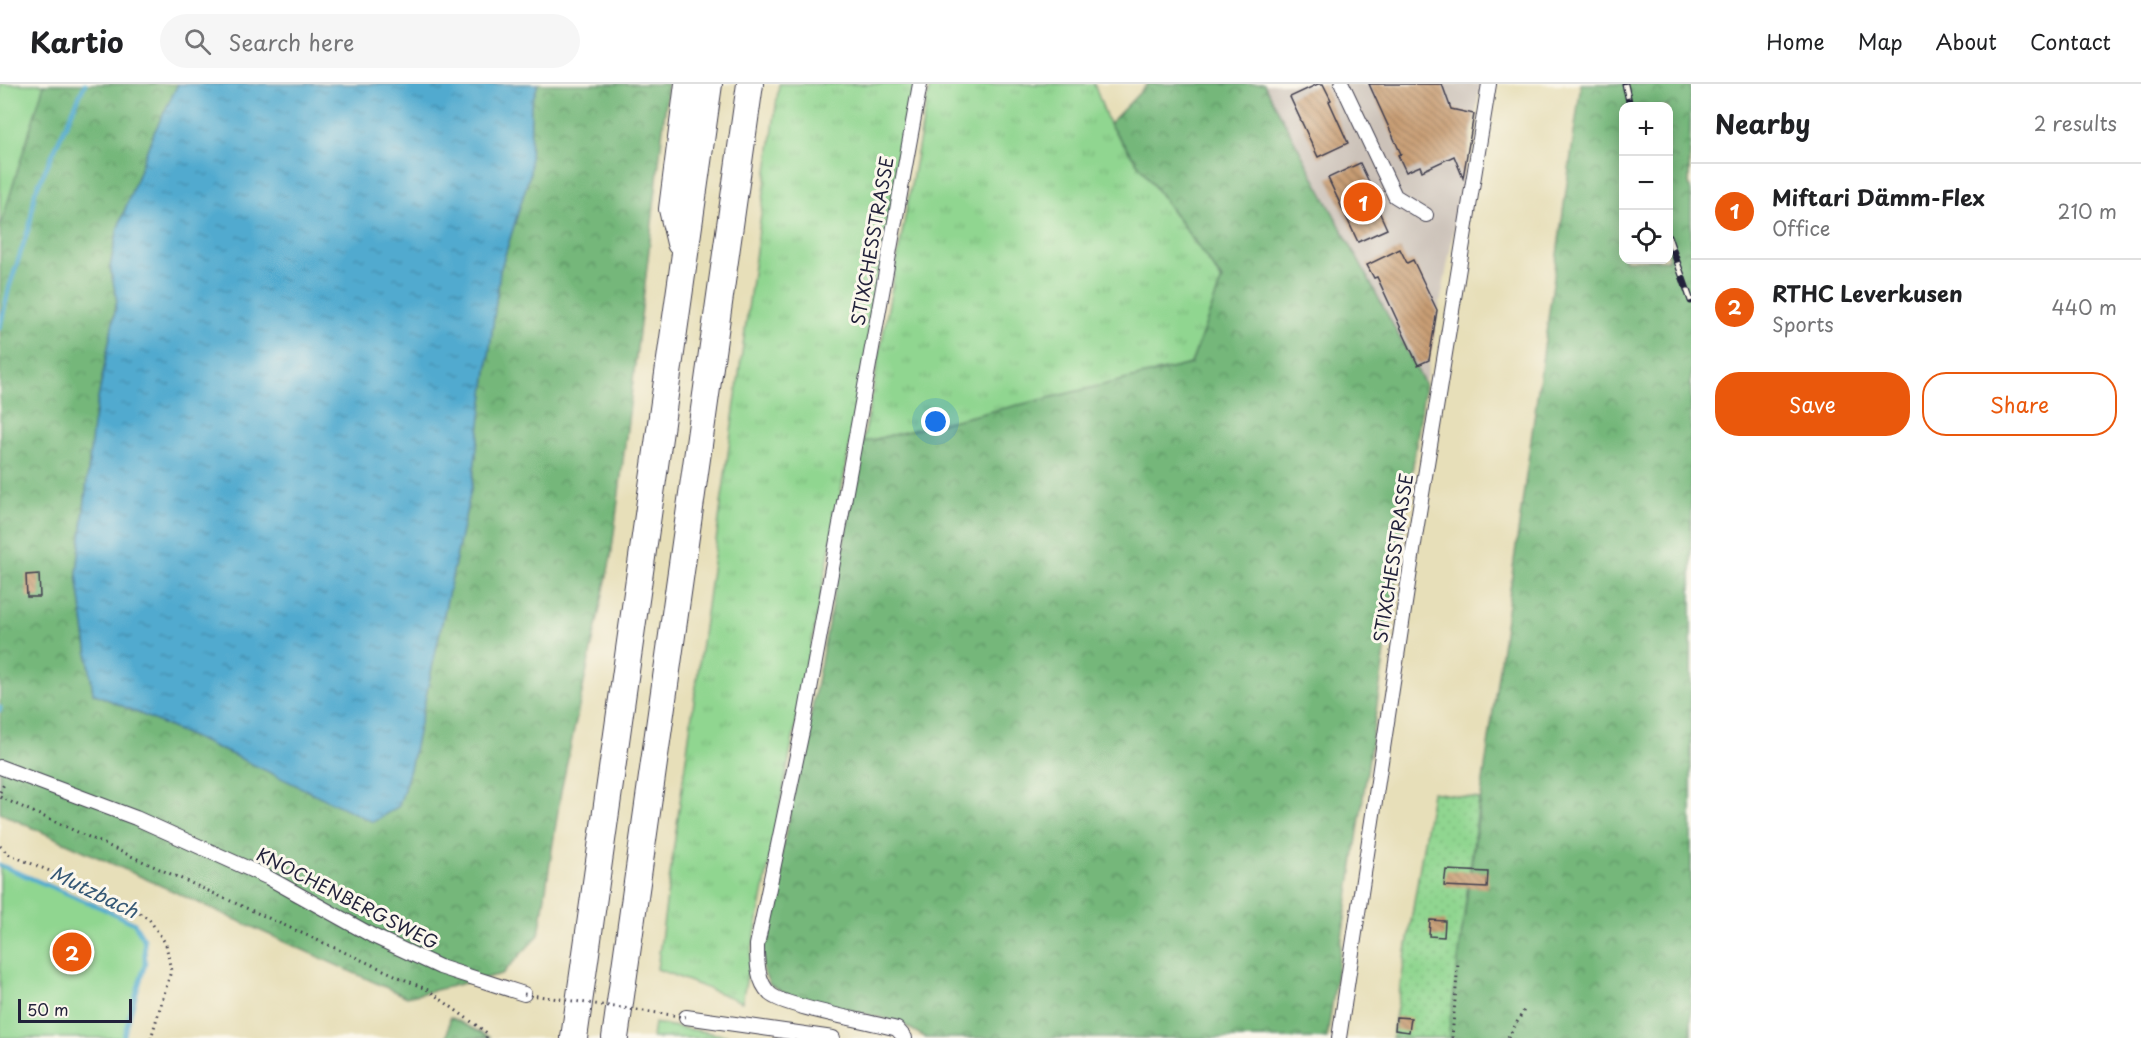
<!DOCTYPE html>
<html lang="en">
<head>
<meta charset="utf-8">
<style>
  body { margin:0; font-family:"Playpen Sans",sans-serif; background:#f6f6f6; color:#202124 }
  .controls { position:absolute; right:18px; top:18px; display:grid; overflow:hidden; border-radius:12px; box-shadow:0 3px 15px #0003 }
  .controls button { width:54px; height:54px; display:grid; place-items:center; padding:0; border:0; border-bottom:2px solid #e0e0e0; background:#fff; color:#202124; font:30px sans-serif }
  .scale { position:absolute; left:18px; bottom:15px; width:114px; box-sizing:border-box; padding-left:6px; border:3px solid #22223b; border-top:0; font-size:16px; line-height:21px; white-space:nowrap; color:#22223b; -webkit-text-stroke:4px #fbf7ec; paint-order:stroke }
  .you { position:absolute; left:936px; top:338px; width:21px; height:21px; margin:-15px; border:4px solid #fff; border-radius:50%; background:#1a73e8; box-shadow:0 0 0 9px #1a73e833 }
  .badge { display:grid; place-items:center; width:39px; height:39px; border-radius:50%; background:#ea580c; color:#fff; font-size:20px; font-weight:700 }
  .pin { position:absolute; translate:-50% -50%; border:3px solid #fff; box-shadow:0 2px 6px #0006 }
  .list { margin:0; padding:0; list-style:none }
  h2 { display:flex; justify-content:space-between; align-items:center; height:78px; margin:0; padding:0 24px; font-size:26px }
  h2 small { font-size:20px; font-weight:400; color:#757577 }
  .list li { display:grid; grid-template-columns:39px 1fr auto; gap:18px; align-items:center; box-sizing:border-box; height:96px; padding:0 24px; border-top:2px solid #e0e0e0 }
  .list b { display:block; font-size:22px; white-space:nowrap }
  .list p { margin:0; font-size:20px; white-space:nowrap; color:#757577 }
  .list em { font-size:20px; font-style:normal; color:#757577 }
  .actions { display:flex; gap:12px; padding:18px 24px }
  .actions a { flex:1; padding:14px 0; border:2px solid #ea580c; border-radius:24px; text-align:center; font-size:21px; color:#ea580c }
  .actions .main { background:#ea580c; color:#fff }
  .icon { flex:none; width:33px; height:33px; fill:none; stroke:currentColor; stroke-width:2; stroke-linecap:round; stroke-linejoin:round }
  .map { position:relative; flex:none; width:1691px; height:954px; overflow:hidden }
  header { display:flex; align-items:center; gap:36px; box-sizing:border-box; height:84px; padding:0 30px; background:#fff; border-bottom:2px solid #e0e0e0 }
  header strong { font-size:28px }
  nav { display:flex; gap:33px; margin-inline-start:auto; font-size:21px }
  .search { width:420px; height:54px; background:#f6f6f6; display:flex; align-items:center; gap:15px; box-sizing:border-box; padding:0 21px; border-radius:33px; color:#757577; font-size:22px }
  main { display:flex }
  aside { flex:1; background:#fff }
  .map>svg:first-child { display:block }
</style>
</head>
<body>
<header>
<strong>Kartio</strong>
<div class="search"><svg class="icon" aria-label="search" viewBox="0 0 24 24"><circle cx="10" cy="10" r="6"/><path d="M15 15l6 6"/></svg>Search here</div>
<nav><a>Home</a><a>Map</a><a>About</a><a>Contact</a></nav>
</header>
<main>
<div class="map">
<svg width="1691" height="954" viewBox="0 0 1691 954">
  <defs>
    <pattern id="grass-tufts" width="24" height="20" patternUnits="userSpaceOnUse" patternTransform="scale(1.5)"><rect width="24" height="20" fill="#90d690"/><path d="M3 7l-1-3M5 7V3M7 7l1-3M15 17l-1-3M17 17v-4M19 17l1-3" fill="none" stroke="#7cb77d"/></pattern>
    <pattern id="forest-crowns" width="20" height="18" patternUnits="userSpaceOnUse" patternTransform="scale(1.5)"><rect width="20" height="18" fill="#74b77a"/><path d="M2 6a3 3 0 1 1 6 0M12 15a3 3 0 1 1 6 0" fill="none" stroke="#5f9465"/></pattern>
    <pattern id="garden-dots" width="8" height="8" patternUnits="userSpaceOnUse" patternTransform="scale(1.5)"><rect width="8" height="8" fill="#90d690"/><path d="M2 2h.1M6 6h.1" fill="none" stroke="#7cb77d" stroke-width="1.8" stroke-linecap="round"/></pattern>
    <pattern id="water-ripples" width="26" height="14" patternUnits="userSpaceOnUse" patternTransform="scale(1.5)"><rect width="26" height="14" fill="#51aacf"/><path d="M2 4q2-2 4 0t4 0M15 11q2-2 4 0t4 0" fill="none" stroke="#438aa9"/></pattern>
    <pattern id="building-back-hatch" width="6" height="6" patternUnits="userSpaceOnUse" patternTransform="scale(1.5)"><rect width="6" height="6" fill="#c89d73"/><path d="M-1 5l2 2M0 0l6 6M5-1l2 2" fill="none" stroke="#a28060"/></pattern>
  </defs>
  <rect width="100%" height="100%" fill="#fbf7ec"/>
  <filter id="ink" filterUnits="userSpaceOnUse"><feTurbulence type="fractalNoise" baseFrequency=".0167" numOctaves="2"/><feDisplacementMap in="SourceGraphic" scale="12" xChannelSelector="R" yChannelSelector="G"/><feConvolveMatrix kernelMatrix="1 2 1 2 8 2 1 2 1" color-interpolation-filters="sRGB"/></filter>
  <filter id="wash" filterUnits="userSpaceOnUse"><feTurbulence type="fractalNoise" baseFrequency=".008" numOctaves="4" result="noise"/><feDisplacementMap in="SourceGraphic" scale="24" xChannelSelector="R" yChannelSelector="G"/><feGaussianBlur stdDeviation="1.35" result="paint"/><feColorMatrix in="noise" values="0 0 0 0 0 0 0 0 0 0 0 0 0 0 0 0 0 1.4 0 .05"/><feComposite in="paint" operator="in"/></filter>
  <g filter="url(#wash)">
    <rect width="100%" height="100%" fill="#e7dfb9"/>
    <path fill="#ccc2b9" d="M1264 0H1481L1425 301Z"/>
    <path fill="url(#grass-tufts)" stroke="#597c66" stroke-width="1.5" d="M779 0H917L851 356 742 918 657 885Z
      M930 0H1094L1109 40 1222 196 1191 280 863 358Z
      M654 939 728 952V954H652Z"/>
    <path fill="url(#forest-crowns)" stroke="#4b6c5a" stroke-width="1.5" fill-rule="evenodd" d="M44 0H178L152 53 118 144 110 183 117 216 93 341 77 490 93 609 233 671 410 685 472 401 500 187 530 90 531 21 538 0H668L645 200 611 473 561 707 539 851 502 890 407 913 0 729V143Z
      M1148 0H1264L1425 301 1327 954H926L899 938 790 912 770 901 763 887 762 861 809 640 863 358 1191 280 1222 195 1109 40Z
      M1581 0H1691L1689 100 1691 108V954H1447ZM1624 22H1668V176H1624Z
      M450 933 491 954H447Z"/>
    <path fill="url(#garden-dots)" stroke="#597c66" stroke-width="1.5" d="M1432 708 1479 715 1448 954H1392Z"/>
    <path fill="#90d690" stroke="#597c66" stroke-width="1.5" d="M0 0H44L0 143Z
      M0 781 104 825 134 839 144 855 145 880 123 954H0Z"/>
    <path fill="url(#water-ripples)" stroke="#3a6685" stroke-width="1.5" d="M178 0H538L531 21 530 90 500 187 472 401 410 685 399 722 373 738 233 671 93 609 77 490 93 341 117 217 110 183 118 144 152 53Z"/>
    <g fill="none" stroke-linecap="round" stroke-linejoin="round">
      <path stroke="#51aacf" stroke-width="4.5" d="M0 244 9 204 30 140 35 108 85 0
        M0 623V626
        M0 781 104 825 134 839 144 855 145 880 123 954"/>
    </g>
    <g id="blocks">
      <path fill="url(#building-back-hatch)" d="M1318 0H1323L1331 16 1329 17 1348 59 1318 73 1290 13Z
        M1369 0H1442L1451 25 1474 30 1463 94 1454 72 1422 87 1420 82 1406 88 1398 71 1401 70Z
        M1360 79 1370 100 1367 101 1387 145 1358 158 1328 94Z
        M1400 165 1407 179 1413 176 1437 226 1429 276 1418 281 1377 193 1374 194 1367 181Z
        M39 490 40 513H27L26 491Z
        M1446 786 1488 788 1487 804 1444 802Z
        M1430 836 1445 837 1444 853 1429 852Z
        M1396 933 1411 934 1409 948 1395 946Z"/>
    </g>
  </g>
  <g filter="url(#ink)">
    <use href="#blocks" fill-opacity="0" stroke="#403e4e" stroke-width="1.5"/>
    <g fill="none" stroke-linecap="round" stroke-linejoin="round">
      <defs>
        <path id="street" d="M1342 0 1395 112 1426 131
          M0 683 136 734 267 793 373 852 440 883 524 910
          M686 933 833 954
          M905 954 897 945C874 938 784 923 770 910 757 897 757 878 757 861L804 638 920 0
          M1339 954 1416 447 1489 0"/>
        <path id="highway" d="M680 159 672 125 688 0
          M574 954 709 0
          M615 954 750 0"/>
      </defs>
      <use href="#street" stroke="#403e4e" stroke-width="16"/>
      <use href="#highway" stroke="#403e4e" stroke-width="28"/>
      <path stroke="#403e4e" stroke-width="3" stroke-dasharray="1.5 4.5" stroke-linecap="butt" d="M0 708 5 698
        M0 713 428 906 487 949 486 954
        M0 762 8 770 114 813 149 835 166 860 171 887 151 954
        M1452 954 1458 879
        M1508 954 1524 926"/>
      <use href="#street" stroke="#fff" stroke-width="14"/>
      <use href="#highway" stroke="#fff" stroke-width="26"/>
      <defs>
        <path id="rail" d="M1625 0 1630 22
          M1668 152 1691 217"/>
      </defs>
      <use href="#rail" stroke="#22223b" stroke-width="7"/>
      <use href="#rail" stroke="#fbf7ec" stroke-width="4.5" stroke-dasharray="14" stroke-linecap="butt"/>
      <path stroke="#403e4e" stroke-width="3" stroke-dasharray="1.5 4.5" stroke-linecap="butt" d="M524 910 686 933"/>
    </g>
  </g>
  <g text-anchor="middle" stroke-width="6" stroke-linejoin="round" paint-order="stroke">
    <g font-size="18" fill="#22223b" stroke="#fbf7ec">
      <text transform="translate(873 157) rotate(-80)" y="6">STIXCHESSTRASSE</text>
      <text transform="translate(1394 474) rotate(-81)" y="6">STIXCHESSTRASSE</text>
      <text transform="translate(347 815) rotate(27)" y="6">KNOCHENBERGSWEG</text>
    </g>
    <g font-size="20" font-style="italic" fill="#355876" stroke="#fbf7ec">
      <text transform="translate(94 808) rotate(26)" y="7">Mutzbach</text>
    </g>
  </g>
</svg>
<div class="controls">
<button>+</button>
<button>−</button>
<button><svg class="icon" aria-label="locate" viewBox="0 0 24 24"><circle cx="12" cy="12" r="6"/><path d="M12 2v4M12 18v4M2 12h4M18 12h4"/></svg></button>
</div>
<div class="scale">50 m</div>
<div class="you"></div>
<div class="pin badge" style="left:1363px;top:118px">1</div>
<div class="pin badge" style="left:72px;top:868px">2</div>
</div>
<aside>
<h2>Nearby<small>2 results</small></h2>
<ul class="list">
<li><span class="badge">1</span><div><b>Miftari Dämm-Flex</b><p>Office</p></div><em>210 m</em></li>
<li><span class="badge">2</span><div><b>RTHC Leverkusen</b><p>Sports</p></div><em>440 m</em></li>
</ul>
<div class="actions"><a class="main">Save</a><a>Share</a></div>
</aside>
</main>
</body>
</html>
